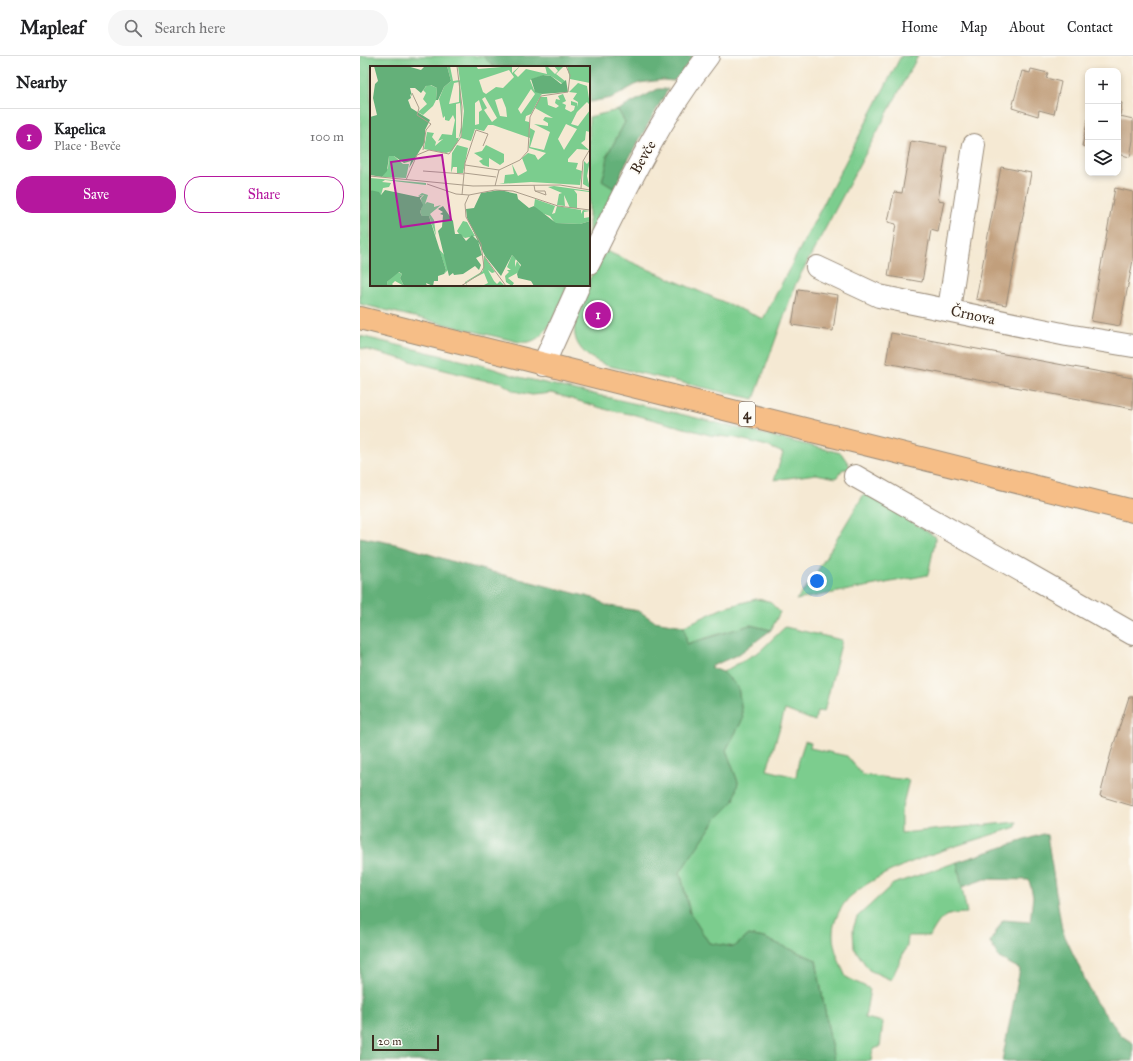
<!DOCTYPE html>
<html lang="en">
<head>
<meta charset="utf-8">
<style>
  body { margin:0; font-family:"IM FELL Great Primer",serif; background:#f6f6f6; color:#202124 }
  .controls { position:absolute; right:12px; top:12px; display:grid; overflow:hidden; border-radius:8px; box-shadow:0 2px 6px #0003 }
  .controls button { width:36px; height:36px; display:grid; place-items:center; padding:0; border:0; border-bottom:1px solid #e0e0e0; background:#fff; color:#202124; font:20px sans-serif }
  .scale { position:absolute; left:12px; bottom:10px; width:67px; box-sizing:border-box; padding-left:4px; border:2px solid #3b2a1e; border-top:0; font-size:11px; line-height:14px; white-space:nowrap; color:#3b2a1e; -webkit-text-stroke:3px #fdfcf7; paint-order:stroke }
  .you { position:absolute; left:457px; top:525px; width:14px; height:14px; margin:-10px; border:3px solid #fff; border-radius:50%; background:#1a73e8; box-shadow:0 0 0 6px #1a73e833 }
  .badge { display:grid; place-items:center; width:26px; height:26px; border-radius:50%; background:#b5179e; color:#fff; font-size:13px; font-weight:700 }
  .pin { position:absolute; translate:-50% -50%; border:2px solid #fff; box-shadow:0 1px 4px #0006 }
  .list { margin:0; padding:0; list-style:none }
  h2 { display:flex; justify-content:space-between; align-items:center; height:52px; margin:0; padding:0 16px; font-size:17px }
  h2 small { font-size:13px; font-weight:400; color:#757577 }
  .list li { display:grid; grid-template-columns:26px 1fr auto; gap:12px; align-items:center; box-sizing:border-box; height:56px; padding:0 16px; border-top:1px solid #e0e0e0 }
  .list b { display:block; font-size:15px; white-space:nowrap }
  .list p { margin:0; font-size:13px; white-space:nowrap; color:#757577 }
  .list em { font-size:13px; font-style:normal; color:#757577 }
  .actions { display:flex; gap:8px; padding:12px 16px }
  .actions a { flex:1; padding:9px 0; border:1px solid #b5179e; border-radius:16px; text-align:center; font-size:14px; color:#b5179e }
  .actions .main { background:#b5179e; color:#fff }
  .icon { flex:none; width:22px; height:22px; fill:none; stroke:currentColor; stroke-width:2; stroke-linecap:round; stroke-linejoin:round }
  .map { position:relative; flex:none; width:773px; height:1005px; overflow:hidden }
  header { display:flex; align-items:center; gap:24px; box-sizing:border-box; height:56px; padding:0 20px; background:#fff; border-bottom:1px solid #e0e0e0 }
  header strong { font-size:19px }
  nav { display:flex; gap:22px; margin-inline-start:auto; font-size:14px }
  .search { width:280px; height:36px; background:#f6f6f6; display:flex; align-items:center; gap:10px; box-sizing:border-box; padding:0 14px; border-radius:22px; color:#757577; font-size:15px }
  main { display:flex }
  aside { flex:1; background:#fff }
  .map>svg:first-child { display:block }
</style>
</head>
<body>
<header>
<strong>Mapleaf</strong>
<div class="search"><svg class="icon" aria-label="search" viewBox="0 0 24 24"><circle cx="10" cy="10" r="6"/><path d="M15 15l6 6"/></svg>Search here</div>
<nav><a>Home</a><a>Map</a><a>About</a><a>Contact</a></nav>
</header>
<main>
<aside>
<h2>Nearby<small></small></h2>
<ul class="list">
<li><span class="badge">1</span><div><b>Kapelica</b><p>Place · Bevče</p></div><em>100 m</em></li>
</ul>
<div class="actions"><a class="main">Save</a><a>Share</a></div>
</aside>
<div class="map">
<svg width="773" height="1005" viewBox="0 0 773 1005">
  <rect width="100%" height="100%" fill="#fdfcf7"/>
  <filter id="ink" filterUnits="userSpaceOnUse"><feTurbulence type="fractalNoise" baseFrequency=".025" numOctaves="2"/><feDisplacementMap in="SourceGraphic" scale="8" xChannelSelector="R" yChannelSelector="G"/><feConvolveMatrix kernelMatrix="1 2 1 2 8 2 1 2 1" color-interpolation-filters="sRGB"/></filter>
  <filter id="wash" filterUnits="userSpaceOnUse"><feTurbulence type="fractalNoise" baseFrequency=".012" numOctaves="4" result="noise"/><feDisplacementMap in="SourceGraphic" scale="16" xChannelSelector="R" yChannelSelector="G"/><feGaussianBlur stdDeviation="0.9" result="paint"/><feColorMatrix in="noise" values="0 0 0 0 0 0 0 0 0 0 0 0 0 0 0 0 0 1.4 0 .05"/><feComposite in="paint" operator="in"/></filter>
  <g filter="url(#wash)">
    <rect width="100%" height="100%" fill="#f5e9d3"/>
    <path fill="#7bcd8e" stroke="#5b7c56" d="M0 0H123L134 11H11V229H208C200 246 190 279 172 285 168 287 163 286 159 286L0 248Z
      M541 0H558L436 227 394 343 245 309C239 305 229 302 224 296 204 276 220 250 229 229V224L246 195 403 263Z
      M258 54 265 66 247 100V108L242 125 255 133 229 182V61Z
      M0 280 125 310 159 321 320 358 481 397 493 414 483 413 476 422 456 418 414 424 423 397 407 390 376 382 350 379 276 359 248 354 192 337 172 339 154 335 140 326 123 324 0 292Z
      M504 438 517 444 576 481 568 519 436 544 452 524Z
      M396 543 409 545 420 556 411 574 390 569 326 588 324 570 363 552Z
      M425 571 482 584 464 656 457 655 455 665 425 654 407 714 436 721 439 703 445 685 451 687 450 692 487 700 503 719 549 724 541 756V777L657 766 656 771C608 787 528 807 491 840 483 847 477 858 474 869 470 887 479 905 486 921L510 933 505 962 523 966 520 991 513 993 511 1005H474L456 904 404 882 389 879 374 891 349 887 330 857 320 815 357 762 373 745 378 726 366 694 383 663 378 631 363 616 400 595Z
      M597 806 607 857C584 858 582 859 570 880H548L547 890 531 924 509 914 494 892 493 873 497 861 533 828Z"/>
    <path fill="#64b079" stroke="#506d4c" d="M123 0H334L314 25 303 24 279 27 251 42 230 46 229 11H134Z
      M298 33H308L263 113 255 133 242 125 247 108V100L265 66 258 54Z
      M0 481 40 489 97 507 237 543 245 549 279 555 294 565 324 570 327 588 390 569 411 574 379 598 350 611 363 616 378 631 383 663 366 694 378 726 374 745 357 762 320 816 330 857 349 887 374 891 389 879 404 882 456 904 474 1005H0Z
      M683 778 687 779 702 874 735 945 762 980 773 987V1005H642L660 913 639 902 630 886 643 864 670 866 673 840 669 824 625 823 602 831 597 806Z"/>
    <g id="blocks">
      <path fill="#c19f7b" d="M671 13 688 17 686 22 701 26 694 58 679 54 678 60 652 52 662 15 670 17Z
        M758 46 762 47 760 60 773 63V84L770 101 758 98Z
        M728 63V91L722 90Z
        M551 85 587 91 578 144 584 145 578 176 571 174 562 226 528 220 536 168 528 166 534 136 542 137Z
        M641 111 671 117 646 249 616 243Z
        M755 132 773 136V204L760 270 731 265Z
        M438 233 478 239 473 275 432 269Z
        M231 245 251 252 244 270 224 263Z
        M531 277 773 322V353L526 307Z
        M769 641H773V750L740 740 751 697Z"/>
    </g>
  </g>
  <g filter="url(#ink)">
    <use href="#blocks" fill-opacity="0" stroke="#988a78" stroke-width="1"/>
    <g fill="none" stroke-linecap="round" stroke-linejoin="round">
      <defs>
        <path id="minor" d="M229 207C264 136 299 63 348 0
          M457 211 519 240 707 279 773 290
          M589 253 614 89
          M183 309 219 229
          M495 420 773 578"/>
        <path id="primary" d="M0 262 773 455"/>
      </defs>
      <use href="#minor" stroke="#988a78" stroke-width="24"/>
      <use href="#primary" stroke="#988a78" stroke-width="24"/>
      <use href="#minor" stroke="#fff" stroke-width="22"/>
      <use href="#primary" stroke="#f6be87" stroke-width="22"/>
    </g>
  </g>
  <g text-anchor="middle" stroke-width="4" stroke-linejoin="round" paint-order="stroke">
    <rect fill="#fdfcf7" stroke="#75695f" stroke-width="1" x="379" y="346" width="16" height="24" rx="3"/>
    <g font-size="14" font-weight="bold" fill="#3b2a1e">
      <text x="387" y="363">4</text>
    </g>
    <g font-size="15" fill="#3b2a1e" stroke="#fdfcf7">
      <text transform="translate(283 101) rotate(-60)" y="5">Bevče</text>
      <text transform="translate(613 259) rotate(12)" y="5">Črnova</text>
    </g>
  </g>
  <g transform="translate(10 10)">
    <rect width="220" height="220" fill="#f5e9d3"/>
    <path d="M77 0H80L83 15 90 14 92 57 88 75 82 85 76 87 54 83 57 66 64 67 62 71 66 76 65 80 73 73 68 75 72 68 82 69 85 54 83 49 79 55 75 54V50L73 52 69 33 74 21 81 15ZM89 16V36L79 38 84 17ZM90 37 92 64 89 72H86V38ZM88 0H106L108 3 142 0V7L150 0 144 7 148 11 156 3 177 8 175 0H177L185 8 188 5 184 0H194L186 8 195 15 193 18 181 10 174 9 160 14 164 24 172 28 171 29 161 48 156 50 155 55 159 56 160 69V62L165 65 160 81 174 84 180 66 164 58 178 60V57L173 54 175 51 183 52 165 42 170 31H177L178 39 186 42 189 40 185 37 186 33 190 34 188 30 193 28 196 35 192 37 196 39 195 43 201 46 204 44 205 40 201 39V35L207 37V41L208 36 203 33 207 27 199 26 208 17 217 20 220 39 217 36 207 46 201 58 208 60 220 44V66L216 65 215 74 211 77 219 84 207 83 198 93V96L208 97 206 103 212 105 210 119 161 116 129 118 134 117 135 109 144 108 142 98 148 110 157 105 152 92 158 87 165 89 168 94 176 87 159 82 160 72 123 59H118L114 65 105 63 101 75 91 72 94 45ZM139 4 144 11 133 22 126 21 116 28 113 26 109 14ZM161 23 165 28 151 48 148 43ZM115 31 127 52 122 56 114 44 117 42 112 33ZM132 32 136 42 137 51 130 50 125 34ZM109 34 112 44 109 46V58L105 59V37ZM196 58 207 63 194 84 188 73ZM197 0H220V17L200 13ZM58 18 67 22 66 34 63 40 53 49 48 46 57 38 53 33 56 27 53 24ZM87 79 98 82 93 107H87V101H83L81 107 82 87ZM116 79 134 88V96L130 99 119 92V101L113 99 109 95 113 93 104 87 112 85ZM19 90H24L33 98H39L36 112 12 111 18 102ZM220 94 217 110 220 122 213 118 214 95 217 98ZM0 112 56 117V119L15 114 12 116 21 117 19 121 13 122 11 129 0 124ZM184 120 219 125V126L204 124 207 128V142H200L194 129 195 140 187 139 189 128 192 127 178 121ZM52 127 58 129 55 138 57 136 64 138V141L71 139 60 148 64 154 66 170 59 150H52L50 146 52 141 51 132 54 129 48 130ZM165 133 185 140 182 148 185 147 187 140 211 144V148L213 144 220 145 214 146V152L220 151V155L210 158 185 157 180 150 169 146 164 140ZM93 155 97 156 105 170 95 172 89 168 87 165ZM69 183 76 191 79 203 74 208 76 204ZM142 189 146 193 145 195V201L147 195 151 201 149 206 138 212 144 217 142 220 136 216 135 210 139 206 137 204H141L137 201ZM114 190 125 206 122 207 118 204 124 215 127 218 130 215 135 220H112L118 217 114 207 96 216 97 220 95 216 113 205ZM28 206 32 208 30 212 34 220 25 215 22 218 24 220H18L17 216Z" fill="#7bcd8e" fill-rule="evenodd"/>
    <path d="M4 0H37L51 4 55 0H77L81 15 74 21 68 34H66L67 22 61 19 56 20 51 27 45 22H40L42 30 40 28 41 32 38 34 41 42 60 54 55 64V76L39 102 41 95 34 97 24 90H19L17 105 12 111 0 109V51L7 49 3 32 5 18 8 15ZM173 9 181 10 191 18 196 14 198 26 172 28 165 26 161 13ZM0 124 9 126 11 129 15 124 48 131 53 129 50 132 53 139 50 146 52 150H59L76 204 74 208 68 210V215H64L63 220 56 217 57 220H34L30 212 32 208 29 206 17 216 18 220H0ZM130 124 147 128 148 133 159 142 164 140 186 157 210 158 220 155V220H164L161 215 148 212 147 208 151 199 142 189 131 210 115 190 97 152 96 143 104 142 111 127ZM73 140 83 155 85 168H91L96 175 102 169 108 175 112 189 106 192 111 199 109 204 105 200 93 208 84 209 83 207 79 210 68 165 72 161 73 149 70 148 73 146 68 143Z" fill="#64b079"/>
    <path fill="none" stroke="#ab9d8b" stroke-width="1" d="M42 27 49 42 47 49 61 58 56 64 53 84M95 99 129 104M53 105 94 108M94 107 126 111M0 110 103 120 190 119 220 124M36 114 47 89 59 84 79 88 91 71 92 41 87 0M57 118 86 128 99 129 125 124 143 125 188 140 220 144M164 119 165 125H175L176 129 165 125M125 120 129 104 150 94 158 85 160 51 171 30 198 26 200 9 196 0M211 122 213 95 220 83M92 129 95 97 106 64 118 68 113 80M114 190 136 220M91 220 110 208 114 201 111 178 96 151 95 138 99 129"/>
    <path fill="#b5179e" fill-opacity="0.15" stroke="#b5179e" stroke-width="2" d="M72 89 81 154 31 161 21 96Z"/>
    <rect width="220" height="220" fill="none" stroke="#3b2a1e" stroke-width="2"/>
  </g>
</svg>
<div class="controls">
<button>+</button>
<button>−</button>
<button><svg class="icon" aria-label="layers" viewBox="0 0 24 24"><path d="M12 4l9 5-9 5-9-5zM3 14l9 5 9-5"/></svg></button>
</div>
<div class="scale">20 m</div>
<div class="you"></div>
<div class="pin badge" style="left:238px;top:259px">1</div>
</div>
</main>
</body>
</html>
